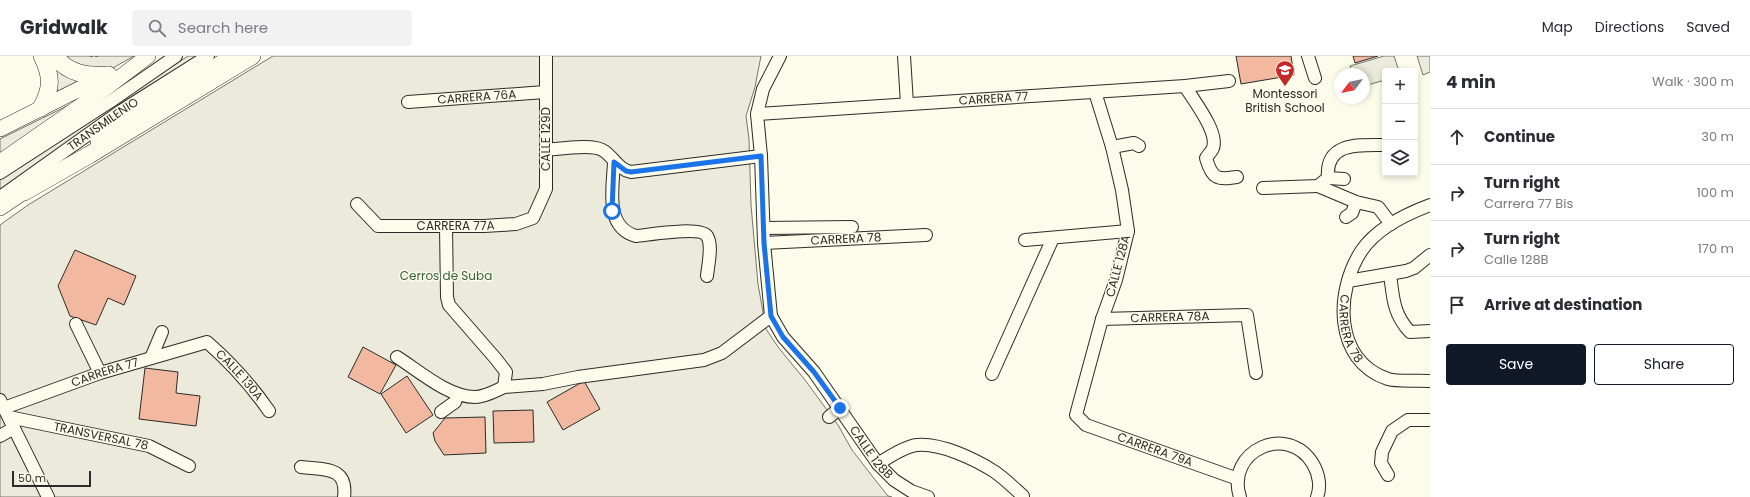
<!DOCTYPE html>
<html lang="en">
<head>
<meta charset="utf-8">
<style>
  body { margin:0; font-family:Poppins,sans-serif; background:#f2f2f3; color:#2b2b33 }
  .controls { position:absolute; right:12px; top:12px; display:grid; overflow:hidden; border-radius:4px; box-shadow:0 2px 6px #0003 }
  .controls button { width:36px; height:36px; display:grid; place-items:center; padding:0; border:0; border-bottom:1px solid #e1e1e2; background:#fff; color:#2b2b33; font:20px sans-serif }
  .compass { position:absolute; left:1334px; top:12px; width:36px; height:36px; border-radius:50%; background:#fff; box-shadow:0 2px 6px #0003; rotate:238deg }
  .scale { position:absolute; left:12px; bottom:10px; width:79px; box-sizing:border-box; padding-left:4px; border:2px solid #2b2b2b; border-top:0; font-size:11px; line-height:14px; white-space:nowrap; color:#2b2b2b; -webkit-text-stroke:3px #fdfbea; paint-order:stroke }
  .stop { position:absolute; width:12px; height:12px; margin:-9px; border:3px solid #1a73e8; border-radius:50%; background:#fff }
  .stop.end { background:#1a73e8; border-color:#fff; box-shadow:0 1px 4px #0008 }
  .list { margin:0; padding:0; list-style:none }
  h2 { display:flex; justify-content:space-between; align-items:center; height:52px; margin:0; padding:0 16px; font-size:17px }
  h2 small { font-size:13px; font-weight:400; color:#7c7c81 }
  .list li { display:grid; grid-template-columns:26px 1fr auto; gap:12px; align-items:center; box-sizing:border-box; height:56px; padding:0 16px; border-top:1px solid #e1e1e2 }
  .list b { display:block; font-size:15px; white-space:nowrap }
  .list p { margin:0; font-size:13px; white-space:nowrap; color:#7c7c81 }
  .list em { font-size:13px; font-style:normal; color:#7c7c81 }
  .actions { display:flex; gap:8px; padding:12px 16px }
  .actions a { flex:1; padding:9px 0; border:1px solid #111827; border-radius:4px; text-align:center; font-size:14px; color:#111827 }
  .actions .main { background:#111827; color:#fff }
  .icon { flex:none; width:22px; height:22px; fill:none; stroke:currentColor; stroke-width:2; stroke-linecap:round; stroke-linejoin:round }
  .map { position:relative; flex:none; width:1430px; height:441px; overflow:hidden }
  header { display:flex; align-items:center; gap:24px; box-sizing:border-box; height:56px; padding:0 20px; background:#fff; border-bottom:1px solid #e1e1e2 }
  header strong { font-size:19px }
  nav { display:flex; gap:22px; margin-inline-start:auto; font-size:14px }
  .search { width:280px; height:36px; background:#f2f2f3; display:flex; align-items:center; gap:10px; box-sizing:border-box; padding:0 14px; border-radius:4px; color:#7c7c81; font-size:15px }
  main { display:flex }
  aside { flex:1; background:#fff }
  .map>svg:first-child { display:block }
</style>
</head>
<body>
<header>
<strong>Gridwalk</strong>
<div class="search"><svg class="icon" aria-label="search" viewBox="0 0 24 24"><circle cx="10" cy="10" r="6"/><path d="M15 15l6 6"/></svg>Search here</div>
<nav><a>Map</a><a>Directions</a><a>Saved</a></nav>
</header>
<main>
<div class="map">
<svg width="1430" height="441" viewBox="0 0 1430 441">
  <rect width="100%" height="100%" fill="#fdfbea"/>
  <path fill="#ecebdb" stroke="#74746e" d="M59 0H134L111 13 89 16Z
    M188 0H197L116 53 0 138V121L62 84Z
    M273 0H761L755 31 746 60 749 83 751 149 758 228 766 273 778 291 805 324 838 369 852 394 876 425 888 440 892 441H0V169L28 149Z
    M1384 0H1394L1399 15H1385V24L1364 30V18H1353L1350 10Z
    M1417 0H1430V16L1423 19Z
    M50 3 80 24 56 36Z
    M85 41 0 101V83Z"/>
  <path fill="#f2b8a0" stroke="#2b2b2b" d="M1236 0H1291L1294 19 1241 28Z
    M1353 0H1378L1355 7Z
    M75 194 136 220 124 249 108 242 96 269 70 260 58 230Z
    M363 291 396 309 380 338 348 321Z
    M145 312 178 316 176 337 200 340 196 370 139 363Z
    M407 320 433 359 406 377 381 338Z
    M584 325 600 353 563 374 547 346Z
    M533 354 534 386 494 387 493 355Z
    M485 361 486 397 444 399 435 385 433 377 445 362Z"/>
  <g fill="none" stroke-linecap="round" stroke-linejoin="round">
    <defs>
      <g id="minor">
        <path id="s1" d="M780 0 763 33 757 58 761 100 764 187 771 260 783 281 814 316 878 408 894 424 911 435 928 441"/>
        <path d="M904 0 907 48"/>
        <path d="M1308 0 1315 22"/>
        <path d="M1185 30C1193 44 1219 76 1213 92 1212 95 1208 99 1206 102 1212 123 1217 124 1237 121"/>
        <path id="s2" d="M1095 36 1112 91 1122 134 1128 175 1116 224 1102 263 1076 359 1086 369 1238 423"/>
        <path id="s3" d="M408 46 545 36"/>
        <path id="s4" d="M757 58 1185 30 1229 25"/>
        <path d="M1112 91 1134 87 1139 90"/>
        <path d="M546 94C559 93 594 87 604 95 614 102 618 113 631 116L761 100"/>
        <path d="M614 106C613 132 604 171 636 180 648 179 700 170 707 180 713 189 708 209 707 220"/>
        <path d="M0 117 111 45 176 0"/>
        <path d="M1328 122 1344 123"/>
        <path d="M1318 130 1356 146 1378 151 1391 168"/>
        <path d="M1263 132 1318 130 1328 122C1325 86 1358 89 1385 89"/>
        <path id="s5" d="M0 141 121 55 208 0"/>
        <path id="s6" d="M357 148 378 170H484L516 168 533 162 546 133V0"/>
        <path id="s7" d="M1430 149C1406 158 1377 172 1362 194 1335 234 1333 305 1388 323 1396 326 1420 324 1430 325"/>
        <path d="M1346 161 1352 157 1356 146"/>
        <path d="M764 172 852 171"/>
        <path d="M1025 184 1128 175"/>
        <path id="s8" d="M764 187 926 179"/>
        <path d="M1390 218C1393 241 1393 258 1410 276L1430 275"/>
        <path d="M1348 225 1406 215 1414 212 1430 199"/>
        <path id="s9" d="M1102 263 1247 259 1256 317"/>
        <path d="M76 268 100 317"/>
        <path d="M397 301C419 315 448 341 475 341 485 341 495 335 504 331L506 316 496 303 449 249 447 241 446 170"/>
        <path d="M151 302 162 276"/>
        <path d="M992 318 1053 182"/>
        <path d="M504 331 543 328 578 321 704 304 722 297 771 260"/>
        <path d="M0 344 48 441"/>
        <path id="s10" d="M4 352 100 317 207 286C231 307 251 329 269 355"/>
        <path d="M441 356 455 346 457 339"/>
        <path id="s11" d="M9 361 149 390 189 410"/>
        <path d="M829 361 840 352"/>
        <path d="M0 380 14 372"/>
        <path d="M878 408C887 402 906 390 917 389 941 387 975 403 995 416 1005 423 1014 432 1023 440"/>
        <path d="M301 411C324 414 348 410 344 441"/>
        <path d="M1388 419 1381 407 1382 396 1392 375 1408 364H1430"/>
        <path d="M1240 441C1225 395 1288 366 1313 408 1319 418 1321 431 1317 441"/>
      </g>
      <path id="major" d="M0 73 109 18
        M98 85 128 64 232 0
        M0 106 102 35 148 0
        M0 152 34 129"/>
      <path id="highway" d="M55 0C68 18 87 20 107 19
        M41 52C52 33 52 20 42 0
        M24 136 89 99 252 0"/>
    </defs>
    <use href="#minor" stroke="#2b2b2b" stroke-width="14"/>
    <use href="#major" stroke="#2b2b2b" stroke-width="16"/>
    <use href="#highway" stroke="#2b2b2b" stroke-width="18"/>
    <path stroke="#6a6964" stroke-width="2" stroke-dasharray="3 2" stroke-linecap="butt" d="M90 0H100"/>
    <use href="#minor" stroke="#fdfbea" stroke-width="12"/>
    <use href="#major" stroke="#fdfbea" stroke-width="15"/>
    <use href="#highway" stroke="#fdfbea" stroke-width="17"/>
  </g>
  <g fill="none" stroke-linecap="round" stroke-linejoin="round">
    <path stroke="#1a73e8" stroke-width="5" d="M612 155 614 106 626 115 631 116 761 100 764 187 771 260 783 281 814 316 840 352"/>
  </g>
  <defs>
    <symbol id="school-pin" viewBox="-11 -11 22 30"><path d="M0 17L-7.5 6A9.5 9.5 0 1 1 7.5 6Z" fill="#c62828" stroke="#fdfbea"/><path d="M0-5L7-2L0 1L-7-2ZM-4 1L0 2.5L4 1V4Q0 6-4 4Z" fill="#fff"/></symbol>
  </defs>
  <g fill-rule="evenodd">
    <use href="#school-pin" x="1274" y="3" width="22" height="30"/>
  </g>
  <g text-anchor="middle" stroke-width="3" stroke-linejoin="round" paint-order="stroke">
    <g font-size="12" fill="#2b2b2b" stroke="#fdfbea">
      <text x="1285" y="42">Montessori<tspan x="1285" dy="14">British School</tspan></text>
    </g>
    <g font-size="12" fill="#2b2b2b" stroke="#fdfbea">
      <text dy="4" stroke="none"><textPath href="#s3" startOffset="69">CARRERA 76A</textPath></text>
      <text dy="4" stroke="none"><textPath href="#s4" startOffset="237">CARRERA 77</textPath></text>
      <text dy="4" stroke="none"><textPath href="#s5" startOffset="126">TRANSMILENIO</textPath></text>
      <text transform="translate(546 83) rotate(-90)" y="4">CALLE 129D</text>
      <text dy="4" stroke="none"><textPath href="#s6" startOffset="108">CARRERA 77A</textPath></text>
      <text dy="4" stroke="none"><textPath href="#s8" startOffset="82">CARRERA 78</textPath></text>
      <text transform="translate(1118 210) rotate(-75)" y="4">CALLE 128A</text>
      <text dy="4" stroke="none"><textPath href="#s9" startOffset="68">CARRERA 78A</textPath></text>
      <text dy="4" stroke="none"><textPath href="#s7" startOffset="166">CARRERA 78</textPath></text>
      <text dy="4" stroke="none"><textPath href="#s10" startOffset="107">CARRERA 77</textPath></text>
      <text dy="4" stroke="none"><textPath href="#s10" startOffset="260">CALLE 130A</textPath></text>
      <text dy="4" stroke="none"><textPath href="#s11" startOffset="94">TRANSVERSAL 78</textPath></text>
      <text dy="4" stroke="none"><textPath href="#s2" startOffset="422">CARRERA 79A</textPath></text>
      <text dy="4" stroke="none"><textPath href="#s1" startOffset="435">CALLE 128B</textPath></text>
    </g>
    <g font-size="12" fill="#34623c" stroke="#fdfbea">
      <text x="446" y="224">Cerros de Suba</text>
    </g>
  </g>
</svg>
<div class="controls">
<button>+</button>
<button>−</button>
<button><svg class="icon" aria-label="layers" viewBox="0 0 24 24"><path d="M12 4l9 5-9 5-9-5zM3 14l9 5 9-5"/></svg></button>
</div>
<svg class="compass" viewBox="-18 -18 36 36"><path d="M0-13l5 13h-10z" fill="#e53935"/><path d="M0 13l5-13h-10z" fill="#7c7c81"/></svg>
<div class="scale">50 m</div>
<div class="stop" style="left:612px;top:155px"></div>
<div class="stop end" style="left:840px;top:352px"></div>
</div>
<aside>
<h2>4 min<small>Walk · 300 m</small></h2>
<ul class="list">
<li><svg class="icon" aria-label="ahead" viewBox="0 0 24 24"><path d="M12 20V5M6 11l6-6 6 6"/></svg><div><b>Continue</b></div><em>30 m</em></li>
<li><svg class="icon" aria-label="right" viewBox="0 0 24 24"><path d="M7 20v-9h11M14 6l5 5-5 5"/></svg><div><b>Turn right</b><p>Carrera 77 Bis</p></div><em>100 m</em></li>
<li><svg class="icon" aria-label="right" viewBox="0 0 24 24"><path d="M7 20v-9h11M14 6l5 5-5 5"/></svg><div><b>Turn right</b><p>Calle 128B</p></div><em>170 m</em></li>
<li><svg class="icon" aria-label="arrive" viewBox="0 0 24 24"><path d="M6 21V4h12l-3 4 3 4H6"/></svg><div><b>Arrive at destination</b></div></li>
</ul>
<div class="actions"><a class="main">Save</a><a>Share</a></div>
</aside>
</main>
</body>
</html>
